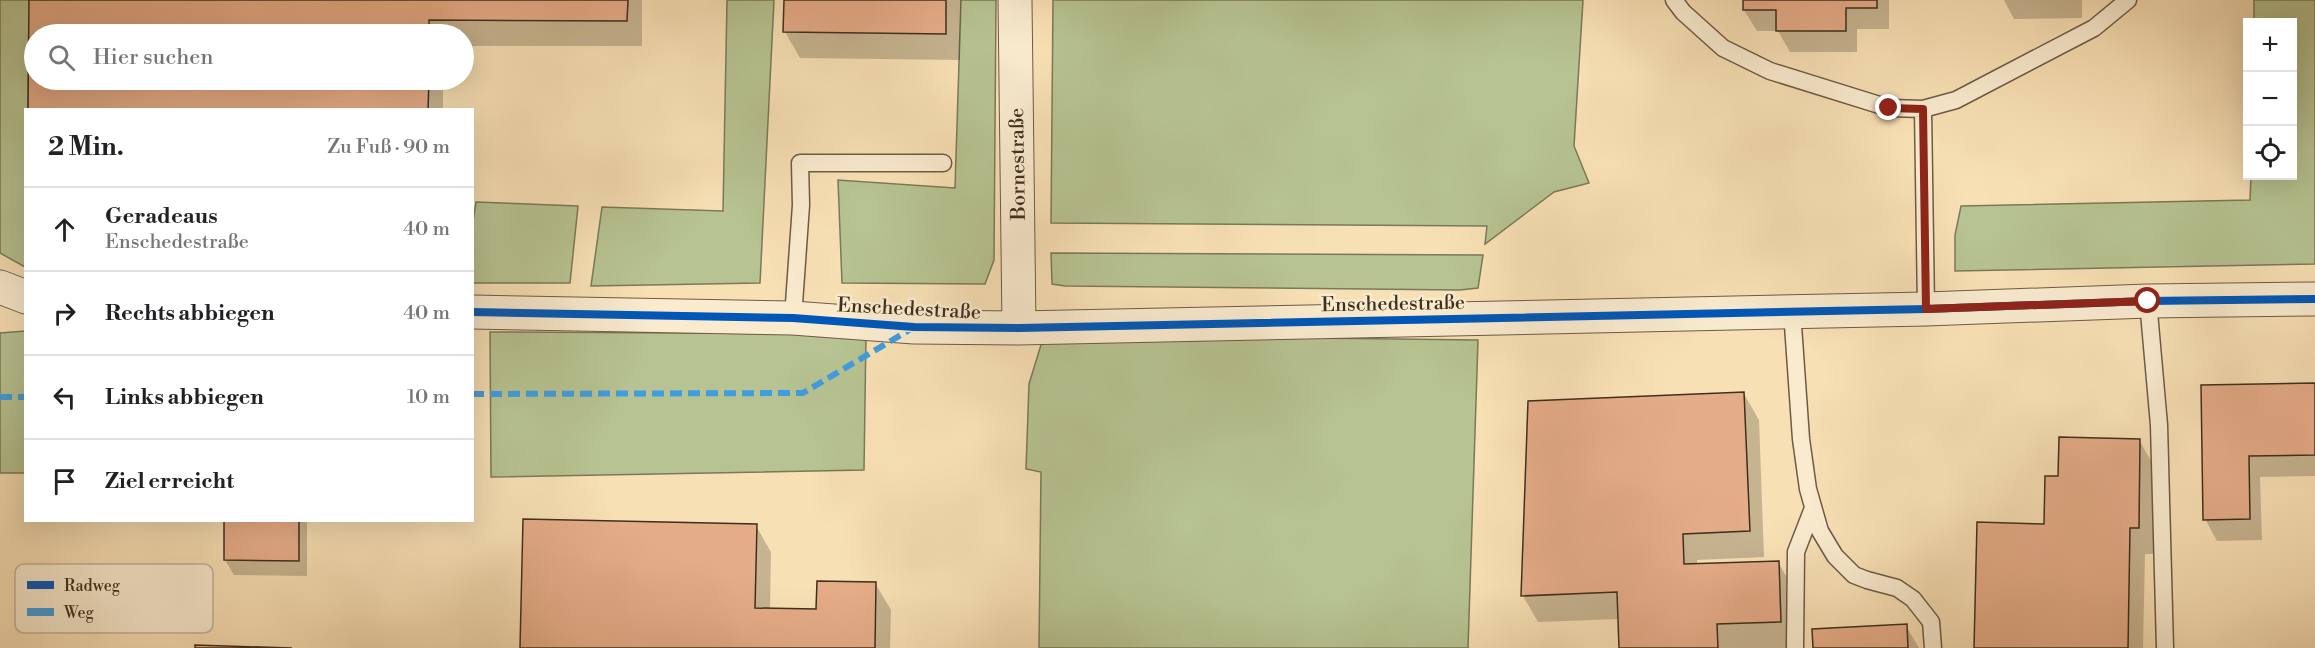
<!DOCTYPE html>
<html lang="de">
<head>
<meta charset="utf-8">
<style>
  body { margin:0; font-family:"Libre Bodoni",serif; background:#f6f6f6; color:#202124 }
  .controls { position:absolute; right:18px; top:18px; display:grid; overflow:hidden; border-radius:0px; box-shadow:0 6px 24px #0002 }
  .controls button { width:54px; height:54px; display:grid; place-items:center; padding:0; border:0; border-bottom:2px solid #e0e0e0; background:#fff; color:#202124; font:30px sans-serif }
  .stop { position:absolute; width:18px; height:18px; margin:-14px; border:4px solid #8f2418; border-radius:50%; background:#fff }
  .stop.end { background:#8f2418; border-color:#fff; box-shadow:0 2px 6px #0008 }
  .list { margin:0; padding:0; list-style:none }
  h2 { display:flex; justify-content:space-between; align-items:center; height:78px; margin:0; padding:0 24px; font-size:26px }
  h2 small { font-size:20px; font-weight:400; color:#757577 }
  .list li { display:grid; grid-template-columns:39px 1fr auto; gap:18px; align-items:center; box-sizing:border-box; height:84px; padding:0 24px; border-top:2px solid #e0e0e0 }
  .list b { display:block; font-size:22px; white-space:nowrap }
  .list p { margin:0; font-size:20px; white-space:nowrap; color:#757577 }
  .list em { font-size:20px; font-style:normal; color:#757577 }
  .icon { flex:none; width:33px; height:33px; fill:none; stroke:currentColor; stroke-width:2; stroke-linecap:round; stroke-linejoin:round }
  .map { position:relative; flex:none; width:2315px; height:648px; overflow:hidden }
  .search { position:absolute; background:#fff; box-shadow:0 6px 24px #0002; left:24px; top:24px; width:450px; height:66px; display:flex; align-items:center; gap:15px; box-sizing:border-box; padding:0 21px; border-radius:33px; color:#757577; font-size:22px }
  .panel { position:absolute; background:#fff; box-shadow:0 6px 24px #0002; left:24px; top:108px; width:450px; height:414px; border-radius:0px }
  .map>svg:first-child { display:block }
</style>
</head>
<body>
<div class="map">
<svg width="2315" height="648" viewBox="0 0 2315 648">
  <rect width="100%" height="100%" fill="#f8e0b5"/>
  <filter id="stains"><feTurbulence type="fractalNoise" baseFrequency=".00333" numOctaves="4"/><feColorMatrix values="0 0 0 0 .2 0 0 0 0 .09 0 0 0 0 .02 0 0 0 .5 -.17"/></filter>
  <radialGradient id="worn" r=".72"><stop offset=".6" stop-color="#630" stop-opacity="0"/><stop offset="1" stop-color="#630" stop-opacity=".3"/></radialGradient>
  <path fill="#b7c392" stroke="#7b7958" stroke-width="1.5" d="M0 0H29L28 109 26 110 25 267 0 253Z
    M727 0H774L760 283 591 286 602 207 723 211Z
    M961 0H996L994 260 985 284 842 283 838 180 955 188Z
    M1053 0H1583L1574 146 1589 183 1554 192 1485 244 1487 226 1051 223Z
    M2254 0H2315V264L1955 271V235L1961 206 2250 200 2251 176H2292V22H2254Z
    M476 202 578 206 570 283H473L472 228Z
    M1051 253 1483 255 1478 288 1460 290 1065 286 1052 284Z
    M25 331V473H0V333Z
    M490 332 866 334 864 470 491 477Z
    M1044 335 1478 340 1468 648H1039L1041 472 1026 469 1029 384Z"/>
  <path fill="#0003" d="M30 0H642V46H464V34H34V80H443V110H29Z
    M785 0H961L960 60 800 58 785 32Z
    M1744 0H1889V29H1857V52H1790L1778 31H1757L1744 10Z
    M2004 0H2082V18L2014 19Z
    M2315 385V476L2260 477 2262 540 2217 541 2205 519 2202 387Z
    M1744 394 1759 420 1764 557 1697 560V565L1778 562 1793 588 1795 648H1620L1619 619 1538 622 1523 596Z
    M2139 440 2154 466 2153 554H2145L2143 648H1976L2045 525 2060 478Z
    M226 520H307V576L234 575 225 560Z
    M756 526 771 552 770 610 817 611 875 583 891 610 890 648H521Z
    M1906 626 1919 648H1814Z"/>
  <path fill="#e5ac88" stroke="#3f2f1e" stroke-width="1.5" d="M29 0H628L627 21 429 20V34H34V80H429L428 110H28Z
    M784 0H946V34L783 32Z
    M1743 0H1877V8H1846V31H1776V10H1743Z
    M2315 383V455L2249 456 2250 519 2203 520 2201 385Z
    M1744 392 1750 531 1683 534 1684 564 1779 561 1781 622 1717 624 1718 648H1619L1617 592 1521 596 1528 401Z
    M2059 437 2140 439 2139 528H2130L2128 648H1974L1977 522 2044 524 2045 476H2058Z
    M523 519 757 524 755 608 816 609 817 581 876 582 875 648H520Z
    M224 520H299V561L224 560Z
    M1907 624 1908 648H1813L1812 629Z
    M195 645 292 648H195Z"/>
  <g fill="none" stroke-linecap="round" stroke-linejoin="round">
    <defs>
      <path id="service" d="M1674 0 1683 12 1723 48 1770 71 1889 108 1923 109 1956 100 2094 28 2128 0
        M1923 109 1926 309
        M2148 301 2159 425 2165 648
        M1792 311 1801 439 1808 489 1820 531 1835 556 1854 575 1867 580 1897 588 1913 599 1931 622 1933 648
        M793 318 801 205 800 163H943
        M1795 648 1796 552 1813 508"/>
      <path id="minor" d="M1015 0 1019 328
        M0 287 26 297
        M472 312 793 318 914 327 1019 328 1926 309 2148 301 2315 299"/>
    </defs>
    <use href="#service" stroke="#6d5b44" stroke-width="19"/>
    <use href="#minor" stroke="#6d5b44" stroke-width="35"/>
    <use href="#service" stroke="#faebcf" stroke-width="16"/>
    <use href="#minor" stroke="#faebcf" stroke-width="33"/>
    <path stroke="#3f9de0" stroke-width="6" stroke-dasharray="12 6" stroke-linecap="butt" d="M472 394 803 393 911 329
      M0 397H26"/>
    <defs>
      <path id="cycleway" d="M472 312 793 318 914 327 1019 328 1926 309 2148 301 2315 299"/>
    </defs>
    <use href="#cycleway" stroke="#faebcf" stroke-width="11"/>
    <use href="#cycleway" stroke="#0057b8" stroke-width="8"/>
  </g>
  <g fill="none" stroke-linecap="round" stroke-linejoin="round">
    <path stroke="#8f2418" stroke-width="8" d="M1889 108 1923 109 1926 309 2148 301"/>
  </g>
  <g text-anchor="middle" stroke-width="5" stroke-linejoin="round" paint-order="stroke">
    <g font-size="20" fill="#3f2f1e" stroke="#faebcf">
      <text transform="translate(1017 164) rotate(-91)" y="7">Bornestraße</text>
      <text transform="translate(1393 303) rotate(-1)" y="7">Enschedestraße</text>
      <text transform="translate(909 308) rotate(3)" y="7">Enschedestraße</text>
    </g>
  </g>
  <rect x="15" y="564" width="198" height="69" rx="9" fill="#faebcf" stroke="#c2b39a" stroke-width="1.5"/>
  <rect x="27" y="581" width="27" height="8" fill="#0057b8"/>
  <rect x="27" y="608" width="27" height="8" fill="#3f9de0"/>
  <g font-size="16" fill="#3f2f1e">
    <text x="64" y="591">Radweg</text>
    <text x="64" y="618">Weg</text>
  </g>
  <rect width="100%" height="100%" filter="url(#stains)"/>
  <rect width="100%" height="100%" fill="url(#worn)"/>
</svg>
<div class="controls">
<button>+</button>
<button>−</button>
<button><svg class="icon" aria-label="locate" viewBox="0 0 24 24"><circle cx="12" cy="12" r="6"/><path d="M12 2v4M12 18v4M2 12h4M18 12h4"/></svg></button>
</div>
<div class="stop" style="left:2148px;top:301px"></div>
<div class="stop end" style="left:1889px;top:108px"></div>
<div class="search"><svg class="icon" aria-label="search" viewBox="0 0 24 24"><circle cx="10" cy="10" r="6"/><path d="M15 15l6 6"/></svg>Hier suchen</div>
<section class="panel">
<h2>2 Min.<small>Zu Fuß · 90 m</small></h2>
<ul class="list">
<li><svg class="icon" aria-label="ahead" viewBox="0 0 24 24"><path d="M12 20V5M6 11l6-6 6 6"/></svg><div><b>Geradeaus</b><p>Enschedestraße</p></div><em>40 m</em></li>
<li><svg class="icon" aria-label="right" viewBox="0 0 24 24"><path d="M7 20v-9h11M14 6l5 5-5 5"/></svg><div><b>Rechts abbiegen</b></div><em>40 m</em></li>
<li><svg class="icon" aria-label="left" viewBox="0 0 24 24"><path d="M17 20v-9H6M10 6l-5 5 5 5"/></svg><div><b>Links abbiegen</b></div><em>10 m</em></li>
<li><svg class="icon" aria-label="arrive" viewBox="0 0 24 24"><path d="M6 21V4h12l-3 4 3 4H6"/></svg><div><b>Ziel erreicht</b></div></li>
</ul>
</section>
</div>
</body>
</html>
